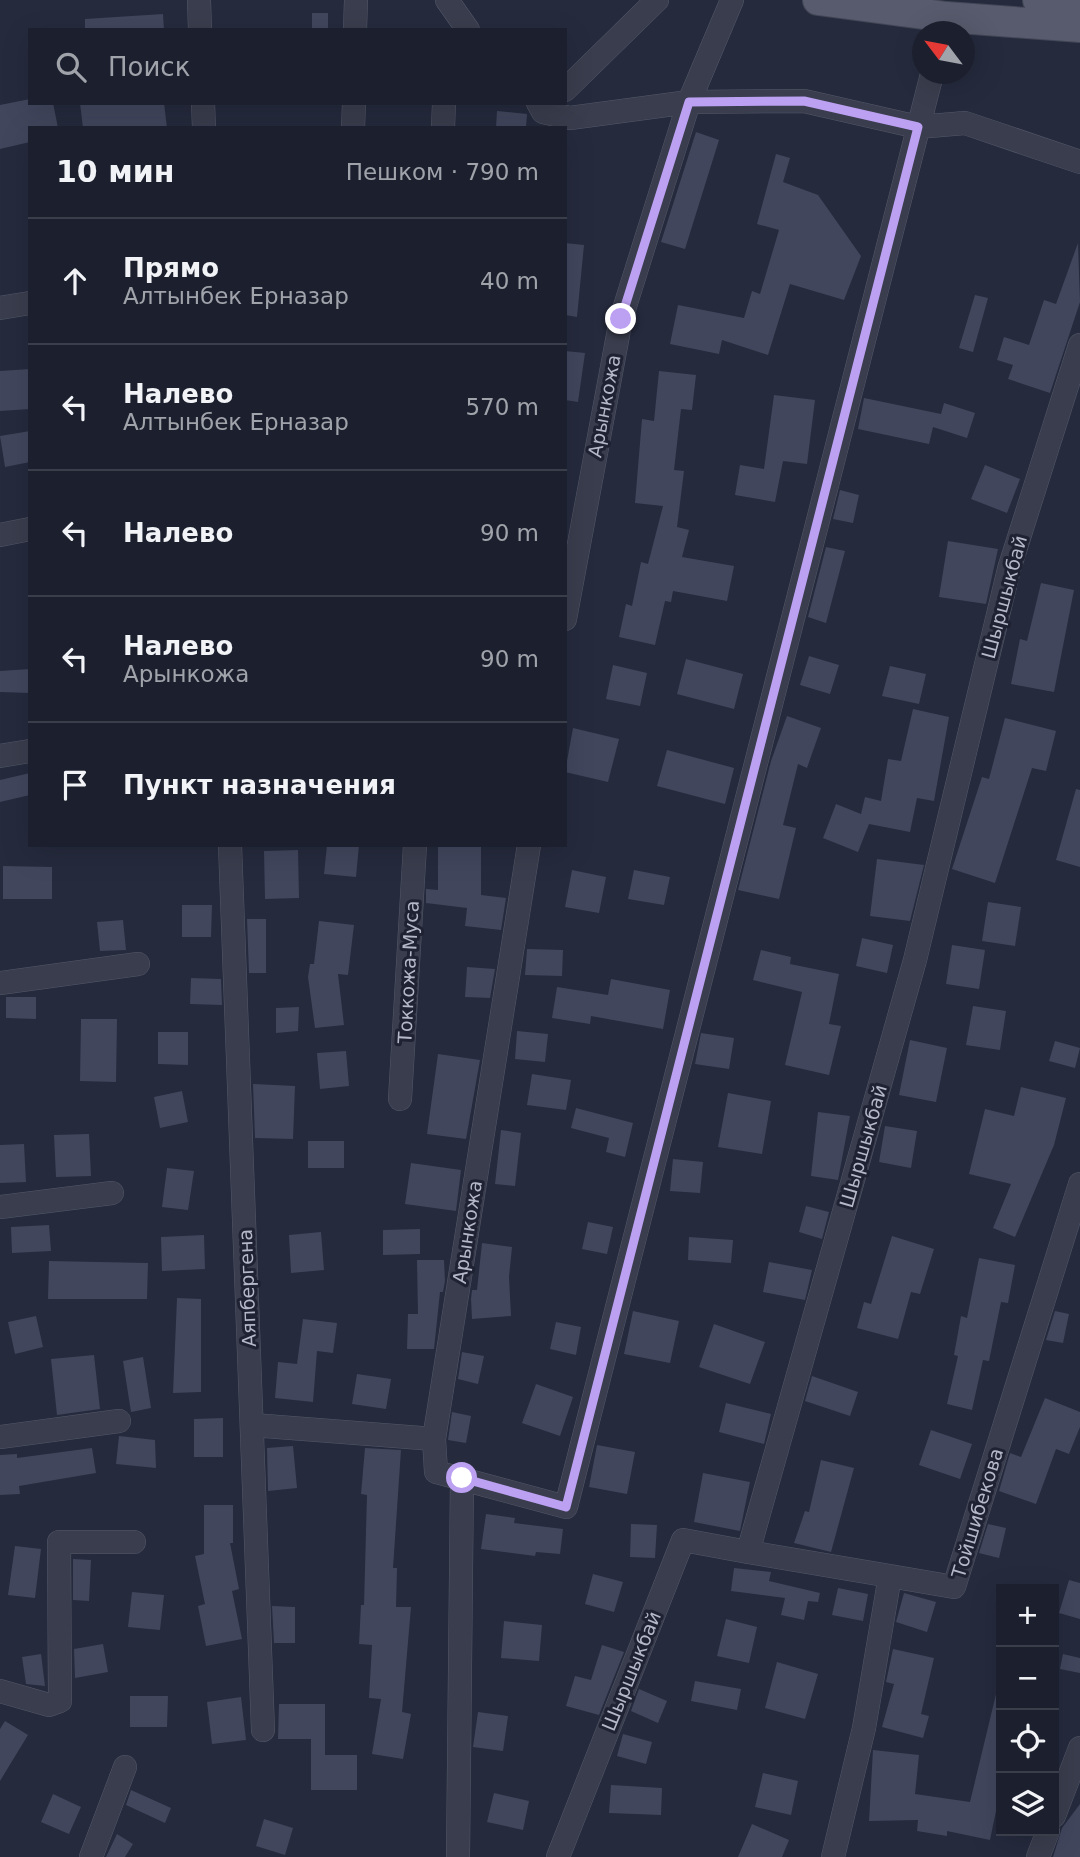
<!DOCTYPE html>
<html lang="ru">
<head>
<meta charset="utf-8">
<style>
  body { margin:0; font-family:"DejaVu Sans",sans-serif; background:#252836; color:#f1f3f6 }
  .controls { position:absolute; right:21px; bottom:21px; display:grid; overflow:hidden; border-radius:0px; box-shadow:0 7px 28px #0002 }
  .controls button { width:63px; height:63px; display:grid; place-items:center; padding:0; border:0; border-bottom:2px solid #3a3e4a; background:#1c202e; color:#f1f3f6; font:35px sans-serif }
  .compass { position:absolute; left:912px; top:21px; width:63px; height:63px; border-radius:50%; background:#1c202e; box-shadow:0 7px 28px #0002; rotate:302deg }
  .stop { position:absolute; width:21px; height:21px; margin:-16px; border:5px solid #bca0f2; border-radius:50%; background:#fff }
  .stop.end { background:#bca0f2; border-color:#fff; box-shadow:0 2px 7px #0008 }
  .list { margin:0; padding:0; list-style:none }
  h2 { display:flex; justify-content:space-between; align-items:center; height:91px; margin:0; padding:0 28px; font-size:30px }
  h2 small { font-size:23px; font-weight:400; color:#a0a3aa }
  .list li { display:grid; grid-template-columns:46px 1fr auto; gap:21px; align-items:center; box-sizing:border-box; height:126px; padding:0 28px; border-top:2px solid #3a3e4a }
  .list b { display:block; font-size:26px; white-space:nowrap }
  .list p { margin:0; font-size:23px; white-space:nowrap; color:#a0a3aa }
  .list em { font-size:23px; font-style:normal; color:#a0a3aa }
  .icon { flex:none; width:38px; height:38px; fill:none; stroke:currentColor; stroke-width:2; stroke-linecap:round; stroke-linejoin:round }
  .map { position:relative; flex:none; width:1080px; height:1857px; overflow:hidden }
  .search { position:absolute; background:#1c202e; box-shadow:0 7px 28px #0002; left:28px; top:28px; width:539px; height:77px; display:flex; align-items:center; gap:18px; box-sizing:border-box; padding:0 24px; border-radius:0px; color:#a0a3aa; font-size:26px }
  .panel { position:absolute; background:#1c202e; box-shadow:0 7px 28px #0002; left:28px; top:126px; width:539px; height:721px; border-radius:0px }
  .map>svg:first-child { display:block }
</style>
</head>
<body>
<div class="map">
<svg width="1080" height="1857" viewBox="0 0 1080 1857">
  <rect width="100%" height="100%" fill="#252a3d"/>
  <path fill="#41465d" d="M312 13H328V30H312Z
    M163 14 164 30H85V19Z
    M30 99V103H53L58 128H30V142L0 149V105Z
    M80 103H164L167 128H83Z
    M497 111 527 114 526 128H496Z
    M696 132 719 140 685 249 661 242Z
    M776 154 790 158 783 182 818 195 861 256 844 300 790 284 768 355 722 340 719 354 670 344 678 305 744 318 752 291 760 294 779 230 757 224Z
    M565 243 584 245 577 317 565 315Z
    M1078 243 1080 302 1050 393 1008 379 1013 365 997 360 1004 337 1029 345 1044 300 1056 304Z
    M975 295 988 298 973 352 959 348Z
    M565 351 585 353 578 402 565 400Z
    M30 369V409L0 411V371Z
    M659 371 696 375 692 410 681 409 674 470 684 471 677 527 689 530 682 557 734 566 727 601 673 591 671 602 665 601 655 645 619 637 626 604 632 606 641 562 648 564 663 506 635 503 642 419 654 421Z
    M774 395 815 400 807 464 783 461 775 502 735 495 740 465 764 469Z
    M864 398 941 414 944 403 975 413 967 438 933 427 929 444 858 429Z
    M30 431V462L5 467 0 436Z
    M985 465 1020 479 1007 513 971 499Z
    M840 490 859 495 853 523 833 519Z
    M948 541 998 549 986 604 939 597Z
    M826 547 845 551 826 623 808 617Z
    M1041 583 1074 590 1054 692 1011 684 1020 639 1027 641Z
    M809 656 839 665 830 694 800 685Z
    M686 659 743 674 734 709 677 694Z
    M613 665 647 673 640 706 606 699Z
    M890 666 926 674 919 704 882 696Z
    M30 669V693L0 692V671Z
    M913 709 949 717 934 801 917 798 910 832 869 824 858 852 823 838 836 804 861 814 865 797 881 801 888 759 901 761Z
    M787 716 821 728 807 768 798 764 783 825 796 828 779 899 738 890 771 761Z
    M1005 718 1056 731 1046 771 1032 768 995 883 952 869 982 777 989 779Z
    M573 728 619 739 608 782 565 772Z
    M667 750 734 768 725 804 657 786Z
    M30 773V795L0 802V780Z
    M1076 789 1080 790V867L1056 860Z
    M327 845H359L356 877 324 874Z
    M438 845H481V895L506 898 501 930 465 926 467 908 426 903V889L438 890Z
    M298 850 299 898 265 899 264 851Z
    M877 859 924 865 910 921 870 916Z
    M3 866 52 867V899H3Z
    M572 870 606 877 599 913 565 907Z
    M634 870 670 877 664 905 628 899Z
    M988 902 1021 907 1015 946 982 941Z
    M182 905H212L211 937H182Z
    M247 919H266V973H249Z
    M123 920 126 950 100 951 97 922Z
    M319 921 354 925 348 975 338 974 344 1025 315 1028 308 977 310 964H314Z
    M862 938 893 945 887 973 856 966Z
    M952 945 985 950 979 989 946 984Z
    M527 949 563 950 562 976 525 975Z
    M761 950 791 957 790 964 839 974 829 1024 841 1026 829 1075 785 1065 802 992 753 980Z
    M467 967 495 969 490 998 465 997Z
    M191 978 221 979 222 1005 190 1004Z
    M611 979 670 990 663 1029 591 1016 590 1024 552 1018 557 987 608 995Z
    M6 997H36V1019L6 1018Z
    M973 1006 1006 1011 1000 1050 966 1045Z
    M299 1007 298 1031 276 1033V1008Z
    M81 1019H117L116 1082 80 1081Z
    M517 1031 548 1034 545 1062 515 1059Z
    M158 1032H188V1065L158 1064Z
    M701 1033 734 1038 729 1069 695 1064Z
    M910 1040 947 1048 936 1102 899 1095Z
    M1055 1041 1080 1048 1075 1068 1049 1061Z
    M346 1051 349 1086 320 1089 317 1053Z
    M438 1054 480 1060 466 1139 427 1134Z
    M532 1074 571 1080 566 1110 527 1105Z
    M253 1084 295 1086 293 1139 255 1138Z
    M1021 1087 1066 1098 1054 1145 1015 1237 993 1228 1011 1184 969 1174 985 1109 1014 1116Z
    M182 1091 188 1122 160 1128 154 1097Z
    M728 1093 771 1101 762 1154 718 1147Z
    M576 1108 633 1123 625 1157 606 1152 609 1138 571 1128Z
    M818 1112 850 1116 838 1180 811 1176Z
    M885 1126 917 1131 911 1168 879 1162Z
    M501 1130 521 1133 515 1186 495 1184Z
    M89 1134 91 1176 56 1177 54 1135Z
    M308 1141H344V1168H308Z
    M24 1144 26 1182 0 1183V1145Z
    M673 1159 703 1162 700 1193 670 1191Z
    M411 1163 461 1170 456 1211 405 1204Z
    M167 1168 194 1171 188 1210 162 1207Z
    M806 1206 829 1212 822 1239 799 1232Z
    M588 1222 613 1227 607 1254 582 1249Z
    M49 1225 51 1251 12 1253 11 1227Z
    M420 1229V1254L383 1255V1230Z
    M321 1232 324 1270 291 1273 289 1235Z
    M204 1235 205 1269 162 1271 161 1237Z
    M892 1236 934 1249 920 1294 911 1292 898 1339 857 1328 864 1302 871 1304Z
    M689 1237 733 1240 731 1263 688 1260Z
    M482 1243 512 1247 509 1277 511 1316 472 1319 471 1299 472 1290H477Z
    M979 1258 1015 1265 1008 1303 1001 1302 989 1361 983 1360 972 1410 947 1404 958 1356 954 1355 961 1316 967 1318Z
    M417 1260H444L445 1281 443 1292H440L434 1349H407L408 1314H418Z
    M49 1261 148 1263 147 1299H48Z
    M769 1262 812 1270 805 1300 763 1292Z
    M177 1298 201 1299V1392L173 1393Z
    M633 1311 679 1321 670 1363 624 1354Z
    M1055 1311 1069 1314 1063 1343 1046 1340Z
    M36 1316 43 1347 15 1354 8 1322Z
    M303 1319 337 1323 333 1353 317 1351 313 1402 275 1398 278 1362 297 1364Z
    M556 1322 581 1327 576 1355 550 1349Z
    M714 1324 765 1342 750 1384 699 1367Z
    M462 1352 484 1356 478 1384 458 1379Z
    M94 1355 100 1409 57 1415 51 1359Z
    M143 1357 151 1408 131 1412 123 1361Z
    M357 1374 391 1379 386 1409 352 1404Z
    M812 1376 858 1392 850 1416 805 1401Z
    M536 1384 573 1397 560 1436 522 1423Z
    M1045 1398 1080 1412V1427L1069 1454 1056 1449 1036 1504 999 1491 1010 1453 1021 1457Z
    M726 1403 771 1414 764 1444 719 1432Z
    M452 1412 471 1416 466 1443 448 1440Z
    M223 1418V1457H194V1419Z
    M931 1430 972 1444 960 1479 919 1465Z
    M119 1436 155 1440 156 1468 116 1464Z
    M597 1445 635 1452 627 1494 589 1487Z
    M293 1446 297 1488 268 1491 267 1448Z
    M92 1448 96 1473 19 1486 20 1494 0 1495V1455L17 1454V1458Z
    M365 1448 401 1450 393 1568H397L396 1607H411L402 1712 411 1714 403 1759 372 1754 381 1699 369 1698 372 1645 359 1644 361 1605H364L367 1495 361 1494Z
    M821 1460 854 1468 831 1552 794 1543 805 1511 809 1512Z
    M703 1473 750 1482 740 1531 694 1522Z
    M204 1505H233V1543H230L239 1589 232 1591 242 1639 206 1646 198 1606 205 1604 195 1556 204 1554Z
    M486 1514 515 1518 514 1523 563 1529 560 1554 536 1552 535 1556 481 1549Z
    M631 1524 657 1525 655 1558 630 1557Z
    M988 1524 1006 1528 999 1558 979 1553Z
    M15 1546 41 1549 35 1598 8 1595Z
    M73 1559 91 1560 89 1601 73 1600Z
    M734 1568 771 1572 769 1581 820 1593 818 1602 808 1601 804 1620 781 1615 785 1598 731 1591Z
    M593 1574 623 1582 614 1612 585 1604Z
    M1069 1580 1080 1583V1619L1059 1613Z
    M838 1588 868 1594 863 1621 832 1615Z
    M132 1592 164 1595 160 1630 128 1627Z
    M904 1593 936 1602 927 1632 896 1622Z
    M272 1606 295 1607V1643H274Z
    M726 1619 757 1627 749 1663 717 1656Z
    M504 1621 542 1625 539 1661 501 1658Z
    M103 1644 108 1672 75 1678 74 1649Z
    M602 1645 624 1652 599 1715 566 1706 575 1676 591 1680Z
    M893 1649 934 1658 921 1714 929 1716 923 1738 882 1727 894 1684 886 1682Z
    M41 1654 45 1686 26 1684 22 1657Z
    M1063 1654 1080 1658V1673L1060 1669Z
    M777 1662 818 1674 805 1719 765 1708Z
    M695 1681 741 1689 737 1710 691 1701Z
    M639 1689 667 1701 658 1723 631 1711Z
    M997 1690 1001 1691V1787L990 1840 947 1831V1836L917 1831 918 1820 869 1821 873 1750 919 1755 915 1794 970 1802Z
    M130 1696H168L167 1727H130Z
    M241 1697 246 1740 212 1744 207 1702Z
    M279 1704H325V1755H357V1790H311V1739H278Z
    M478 1712 508 1716 503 1751 473 1747Z
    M5 1721 28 1735 0 1781V1729Z
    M623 1734 652 1742 646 1764 617 1756Z
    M763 1773 798 1781 791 1815 755 1807Z
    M611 1785 662 1788 661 1815 609 1813Z
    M131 1790 171 1808 165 1823 126 1805Z
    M494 1793 529 1801 523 1830 487 1822Z
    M53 1794 81 1807 69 1834 41 1822Z
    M1080 1804V1857H1053L1062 1828Z
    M264 1819 293 1828 285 1855 256 1846Z
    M752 1824 789 1840 782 1857H738Z
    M117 1834 133 1844 125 1857H106Z"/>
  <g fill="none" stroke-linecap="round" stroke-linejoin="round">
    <defs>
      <path id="minor" d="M199 0 200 30
        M447 0 468 30
        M355 30 356 0
        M565 90 657 0
        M203 103 204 128
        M538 103 543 112 570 118 689 102 804 101 918 127 965 123 1080 162
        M353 128 354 103
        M443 128 444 103
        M0 308 30 303
        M0 535 30 529
        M565 619 621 319 689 102 732 0
        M0 756 30 751
        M230 845 263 1730
        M0 983 138 964
        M400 1099 415 845
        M0 1207 112 1193
        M252 1425 434 1439 529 845
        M0 1437 119 1421
        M434 1439 436 1472 566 1507 932 74
        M748 1552 890 1576
        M0 1691 49 1705 60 1701 59 1542H134
        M1054 1816 1080 1748
        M91 1857 125 1767
        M458 1857 462 1478
        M558 1857 683 1540 748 1552 915 960 1009 569 1080 345
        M833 1857 864 1728 890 1576 954 1587 1080 1184
        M1038 1857 1048 1831"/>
      <path id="major" d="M818 0 946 17 1080 27
        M1038 0 1080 2"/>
    </defs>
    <use href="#minor" stroke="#545868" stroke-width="24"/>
    <use href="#major" stroke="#424656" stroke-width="32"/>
    <use href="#minor" stroke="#393d4d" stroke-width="23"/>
    <use href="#major" stroke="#575b6d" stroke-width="30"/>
  </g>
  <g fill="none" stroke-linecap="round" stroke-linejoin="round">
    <path stroke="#bca0f2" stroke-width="9" d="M462 1478 566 1507 918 127 804 101 689 102 621 319"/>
  </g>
  <g text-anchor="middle" stroke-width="6" stroke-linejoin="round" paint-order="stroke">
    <g font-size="19" fill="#b5b8c8" stroke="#1e2232">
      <text transform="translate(604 406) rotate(-79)" y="7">Арынкожа</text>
      <text transform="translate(1004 597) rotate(-75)" y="7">Шыршыкбай</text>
      <text transform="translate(408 972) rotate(-87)" y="7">Токкожа-Муса</text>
      <text transform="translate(863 1146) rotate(-74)" y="7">Шыршыкбай</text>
      <text transform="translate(467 1232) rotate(-81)" y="7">Арынкожа</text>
      <text transform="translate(247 1288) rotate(-92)" y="7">Аяпбергена</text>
      <text transform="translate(977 1513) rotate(-73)" y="7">Тойшибекова</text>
      <text transform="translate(631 1671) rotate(-68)" y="7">Шыршыкбай</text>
    </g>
  </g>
</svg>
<div class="controls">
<button>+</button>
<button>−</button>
<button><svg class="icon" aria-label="locate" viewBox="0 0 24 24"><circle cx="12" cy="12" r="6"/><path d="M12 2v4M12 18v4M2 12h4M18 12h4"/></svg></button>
<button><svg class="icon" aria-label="layers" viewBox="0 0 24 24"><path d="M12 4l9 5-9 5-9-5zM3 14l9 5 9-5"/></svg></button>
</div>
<svg class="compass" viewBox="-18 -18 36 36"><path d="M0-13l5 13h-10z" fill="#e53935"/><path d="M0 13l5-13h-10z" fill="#a0a3aa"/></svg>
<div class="stop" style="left:462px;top:1478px"></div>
<div class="stop end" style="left:621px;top:319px"></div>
<div class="search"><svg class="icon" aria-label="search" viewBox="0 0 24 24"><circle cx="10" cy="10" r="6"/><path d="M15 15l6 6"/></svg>Поиск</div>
<section class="panel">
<h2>10 мин<small>Пешком · 790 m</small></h2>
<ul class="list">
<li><svg class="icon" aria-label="ahead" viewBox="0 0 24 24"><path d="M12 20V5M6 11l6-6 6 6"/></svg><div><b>Прямо</b><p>Алтынбек Ерназар</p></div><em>40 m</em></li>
<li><svg class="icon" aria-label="left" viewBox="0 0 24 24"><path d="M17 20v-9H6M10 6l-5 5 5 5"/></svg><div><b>Налево</b><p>Алтынбек Ерназар</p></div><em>570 m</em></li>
<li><svg class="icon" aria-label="left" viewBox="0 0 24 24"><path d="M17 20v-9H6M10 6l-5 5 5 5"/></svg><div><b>Налево</b></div><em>90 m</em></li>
<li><svg class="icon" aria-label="left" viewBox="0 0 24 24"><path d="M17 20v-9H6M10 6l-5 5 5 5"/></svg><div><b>Налево</b><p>Арынкожа</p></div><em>90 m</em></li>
<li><svg class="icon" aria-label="arrive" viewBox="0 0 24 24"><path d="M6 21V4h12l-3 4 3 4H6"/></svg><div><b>Пункт назначения</b></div></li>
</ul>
</section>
</div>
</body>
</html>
